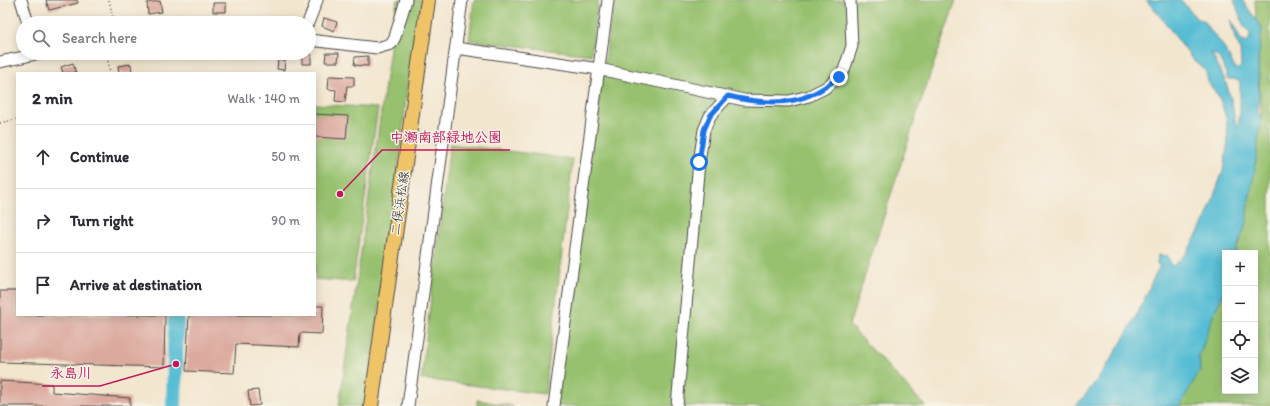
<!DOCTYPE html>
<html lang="en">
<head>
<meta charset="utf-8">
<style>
  body { margin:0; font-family:Itim,"Klee One",sans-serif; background:#f2f2f3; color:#2b2b33 }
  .controls { position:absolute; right:12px; bottom:12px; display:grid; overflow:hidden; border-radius:0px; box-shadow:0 2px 10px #0003 }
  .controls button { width:36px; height:36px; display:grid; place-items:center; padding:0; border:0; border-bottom:1px solid #e1e1e2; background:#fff; color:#2b2b33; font:20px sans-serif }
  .stop { position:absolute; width:12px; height:12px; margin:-9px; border:3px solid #1a73e8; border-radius:50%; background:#fff }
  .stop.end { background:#1a73e8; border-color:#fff; box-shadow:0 1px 4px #0008 }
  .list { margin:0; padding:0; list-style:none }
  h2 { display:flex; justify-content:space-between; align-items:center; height:52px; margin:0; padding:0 16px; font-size:17px }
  h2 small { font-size:13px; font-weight:400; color:#7c7c81 }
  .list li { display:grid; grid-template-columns:26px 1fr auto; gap:12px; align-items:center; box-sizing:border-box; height:64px; padding:0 16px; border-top:1px solid #e1e1e2 }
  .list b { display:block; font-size:15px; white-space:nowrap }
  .list em { font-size:13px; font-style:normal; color:#7c7c81 }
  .icon { flex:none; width:22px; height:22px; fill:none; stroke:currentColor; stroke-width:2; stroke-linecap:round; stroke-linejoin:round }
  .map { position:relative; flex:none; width:1270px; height:406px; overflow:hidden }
  .search { position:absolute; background:#fff; box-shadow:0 2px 10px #0003; left:16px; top:16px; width:300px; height:44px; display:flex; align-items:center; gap:10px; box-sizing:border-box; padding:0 14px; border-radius:22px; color:#7c7c81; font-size:15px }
  .panel { position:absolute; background:#fff; box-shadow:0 2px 10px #0003; left:16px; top:72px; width:300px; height:244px; border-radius:0px }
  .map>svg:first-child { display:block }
</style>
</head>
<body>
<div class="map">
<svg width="1270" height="406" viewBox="0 0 1270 406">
  <rect width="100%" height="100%" fill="#f7f3e8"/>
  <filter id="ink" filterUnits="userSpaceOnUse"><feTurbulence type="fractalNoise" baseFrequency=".025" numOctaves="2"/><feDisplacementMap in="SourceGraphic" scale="8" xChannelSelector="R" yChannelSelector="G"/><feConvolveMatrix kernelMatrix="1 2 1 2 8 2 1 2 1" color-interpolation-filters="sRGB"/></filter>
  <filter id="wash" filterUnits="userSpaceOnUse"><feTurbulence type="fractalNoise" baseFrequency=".012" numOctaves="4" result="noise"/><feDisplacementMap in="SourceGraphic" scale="16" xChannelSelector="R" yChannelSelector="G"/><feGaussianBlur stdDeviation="0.9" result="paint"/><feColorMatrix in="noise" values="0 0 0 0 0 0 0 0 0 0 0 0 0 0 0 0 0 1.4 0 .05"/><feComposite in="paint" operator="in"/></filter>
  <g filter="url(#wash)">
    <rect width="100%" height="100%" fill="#f3e6cf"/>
    <path fill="#97c16e" stroke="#61764c" d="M397 0H422L408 81 399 162 366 406H339Z
      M474 0H598L591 55 469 40Z
      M614 0H956L921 101 849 325 925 406H555L564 331Z
      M1255 0H1270V406H1169L1225 273V391H1255V253H1231L1261 116Z
      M315 104 378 108 353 282 315 279Z
      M450 144 573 159 545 394 421 379Z
      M477 400 513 406H477Z"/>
    <path fill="#57bdd4" stroke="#417480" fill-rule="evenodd" d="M1146 0H1181L1197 19 1203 20C1208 29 1215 35 1221 43 1227 52 1230 61 1237 70L1241 66 1240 49 1235 39 1230 19 1241 40 1247 43 1249 40 1250 33 1244 27 1234 0H1242L1262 28 1258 61 1259 99 1258 114 1261 116 1255 169 1247 210V222L1235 253H1225V286L1222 297 1214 313 1199 357 1200 370 1180 406H1076C1103 375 1125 339 1143 302 1149 289 1153 277 1160 266L1157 264 1158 255 1168 256 1172 267 1186 254 1205 221 1223 171 1228 141 1226 117 1219 97 1208 82 1206 72 1192 59 1164 21ZM1211 52 1220 59 1228 79H1234L1240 82V111L1238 127 1236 124 1231 99 1225 80Z"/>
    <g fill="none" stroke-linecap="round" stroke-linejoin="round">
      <path stroke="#57bdd4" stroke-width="16" d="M174 406 176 315"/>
    </g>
    <g id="blocks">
      <path fill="#dca99e" d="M46 0H77L78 3 49 10Z
        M160 1 162 12 148 14 147 3Z
        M213 3H226V12H213Z
        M324 18 337 22 334 31 322 26Z
        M302 53H311V64H302Z
        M326 53H339L338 62H325Z
        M368 56V66L354 65 355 57Z
        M278 60 285 61 284 70 277 69Z
        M73 63 76 73H63L61 67Z
        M131 64 132 73H119L118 66Z
        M329 76 354 77V86H347L345 102 335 101 336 90 328 89Z
        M315 114 348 116 346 139 315 137Z
        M0 291H17V315H165L164 367 0 362Z
        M315 306H323L322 334 300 333 299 347 236 344 234 373 186 371 189 315H315Z
        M0 381 52 384V392L130 398V406H0Z
        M258 390 260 405 250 406 248 391Z"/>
    </g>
  </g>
  <g filter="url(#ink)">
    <use href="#blocks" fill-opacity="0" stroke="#494744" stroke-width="1"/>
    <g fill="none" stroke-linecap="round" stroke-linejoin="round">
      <defs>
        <path id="minor" d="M21 0 28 23
          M308 23 317 0
          M309 40 377 48 391 44 395 37 406 0
          M456 48 599 69 744 100 789 101 809 96 825 88 839 77 844 70 852 46 850 0
          M0 62 41 53
          M408 406 462 0
          M554 406 608 0
          M677 406 699 162 704 130 710 116 728 96"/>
        <path id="major" d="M371 406 428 0"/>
      </defs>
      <use href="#minor" stroke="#494744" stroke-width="13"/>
      <use href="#major" stroke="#494744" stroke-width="16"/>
      <path stroke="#494744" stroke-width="1.5" stroke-dasharray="1 3" stroke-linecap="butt" d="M109 0 114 23
        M107 53 110 73
        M0 123 17 119"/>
      <use href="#minor" stroke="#fff" stroke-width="11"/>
      <use href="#major" stroke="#efc469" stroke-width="14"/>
    </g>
  </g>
  <g fill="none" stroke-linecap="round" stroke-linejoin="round" filter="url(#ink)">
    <path stroke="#1a73e8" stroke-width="5" d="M699 162 704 130 710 116 728 96C752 102 787 106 810 95 821 91 830 84 839 77"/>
  </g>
  <g text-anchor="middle" stroke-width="3" stroke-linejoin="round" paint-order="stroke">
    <g font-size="13" fill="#2b2b2b" stroke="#f7f3e8">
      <text transform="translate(399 203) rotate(-82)" y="5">二俣浜松線</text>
    </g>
  </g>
  <path fill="none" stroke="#c2185b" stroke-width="1.5" d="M340 194L382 150H510M176 364L100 386H42"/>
  <g fill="#c2185b" stroke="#f7f3e8" stroke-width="1.5">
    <circle cx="340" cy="194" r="4"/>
    <circle cx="176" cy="364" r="4"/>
  </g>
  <g font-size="14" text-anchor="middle" font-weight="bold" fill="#c2185b" stroke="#f7f3e8" stroke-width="3" stroke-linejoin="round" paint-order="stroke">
    <text x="446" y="142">中瀬南部緑地公園</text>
    <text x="71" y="378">永島川</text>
  </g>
</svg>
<div class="controls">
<button>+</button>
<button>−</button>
<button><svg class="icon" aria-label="locate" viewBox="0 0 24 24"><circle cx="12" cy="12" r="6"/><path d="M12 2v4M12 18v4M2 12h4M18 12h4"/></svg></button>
<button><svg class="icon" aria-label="layers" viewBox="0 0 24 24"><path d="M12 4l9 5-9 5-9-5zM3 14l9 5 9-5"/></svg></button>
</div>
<div class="stop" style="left:699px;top:162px"></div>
<div class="stop end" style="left:839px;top:77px"></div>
<div class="search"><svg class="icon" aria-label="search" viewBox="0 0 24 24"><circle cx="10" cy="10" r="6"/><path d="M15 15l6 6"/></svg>Search here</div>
<section class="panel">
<h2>2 min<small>Walk · 140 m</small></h2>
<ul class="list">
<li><svg class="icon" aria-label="ahead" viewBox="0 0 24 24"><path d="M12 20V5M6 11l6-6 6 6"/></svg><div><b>Continue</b></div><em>50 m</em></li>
<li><svg class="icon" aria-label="right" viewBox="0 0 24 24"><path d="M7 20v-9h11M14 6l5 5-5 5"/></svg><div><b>Turn right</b></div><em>90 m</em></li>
<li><svg class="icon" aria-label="arrive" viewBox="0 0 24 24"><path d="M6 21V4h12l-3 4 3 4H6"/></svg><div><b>Arrive at destination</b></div></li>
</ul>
</section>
</div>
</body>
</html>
